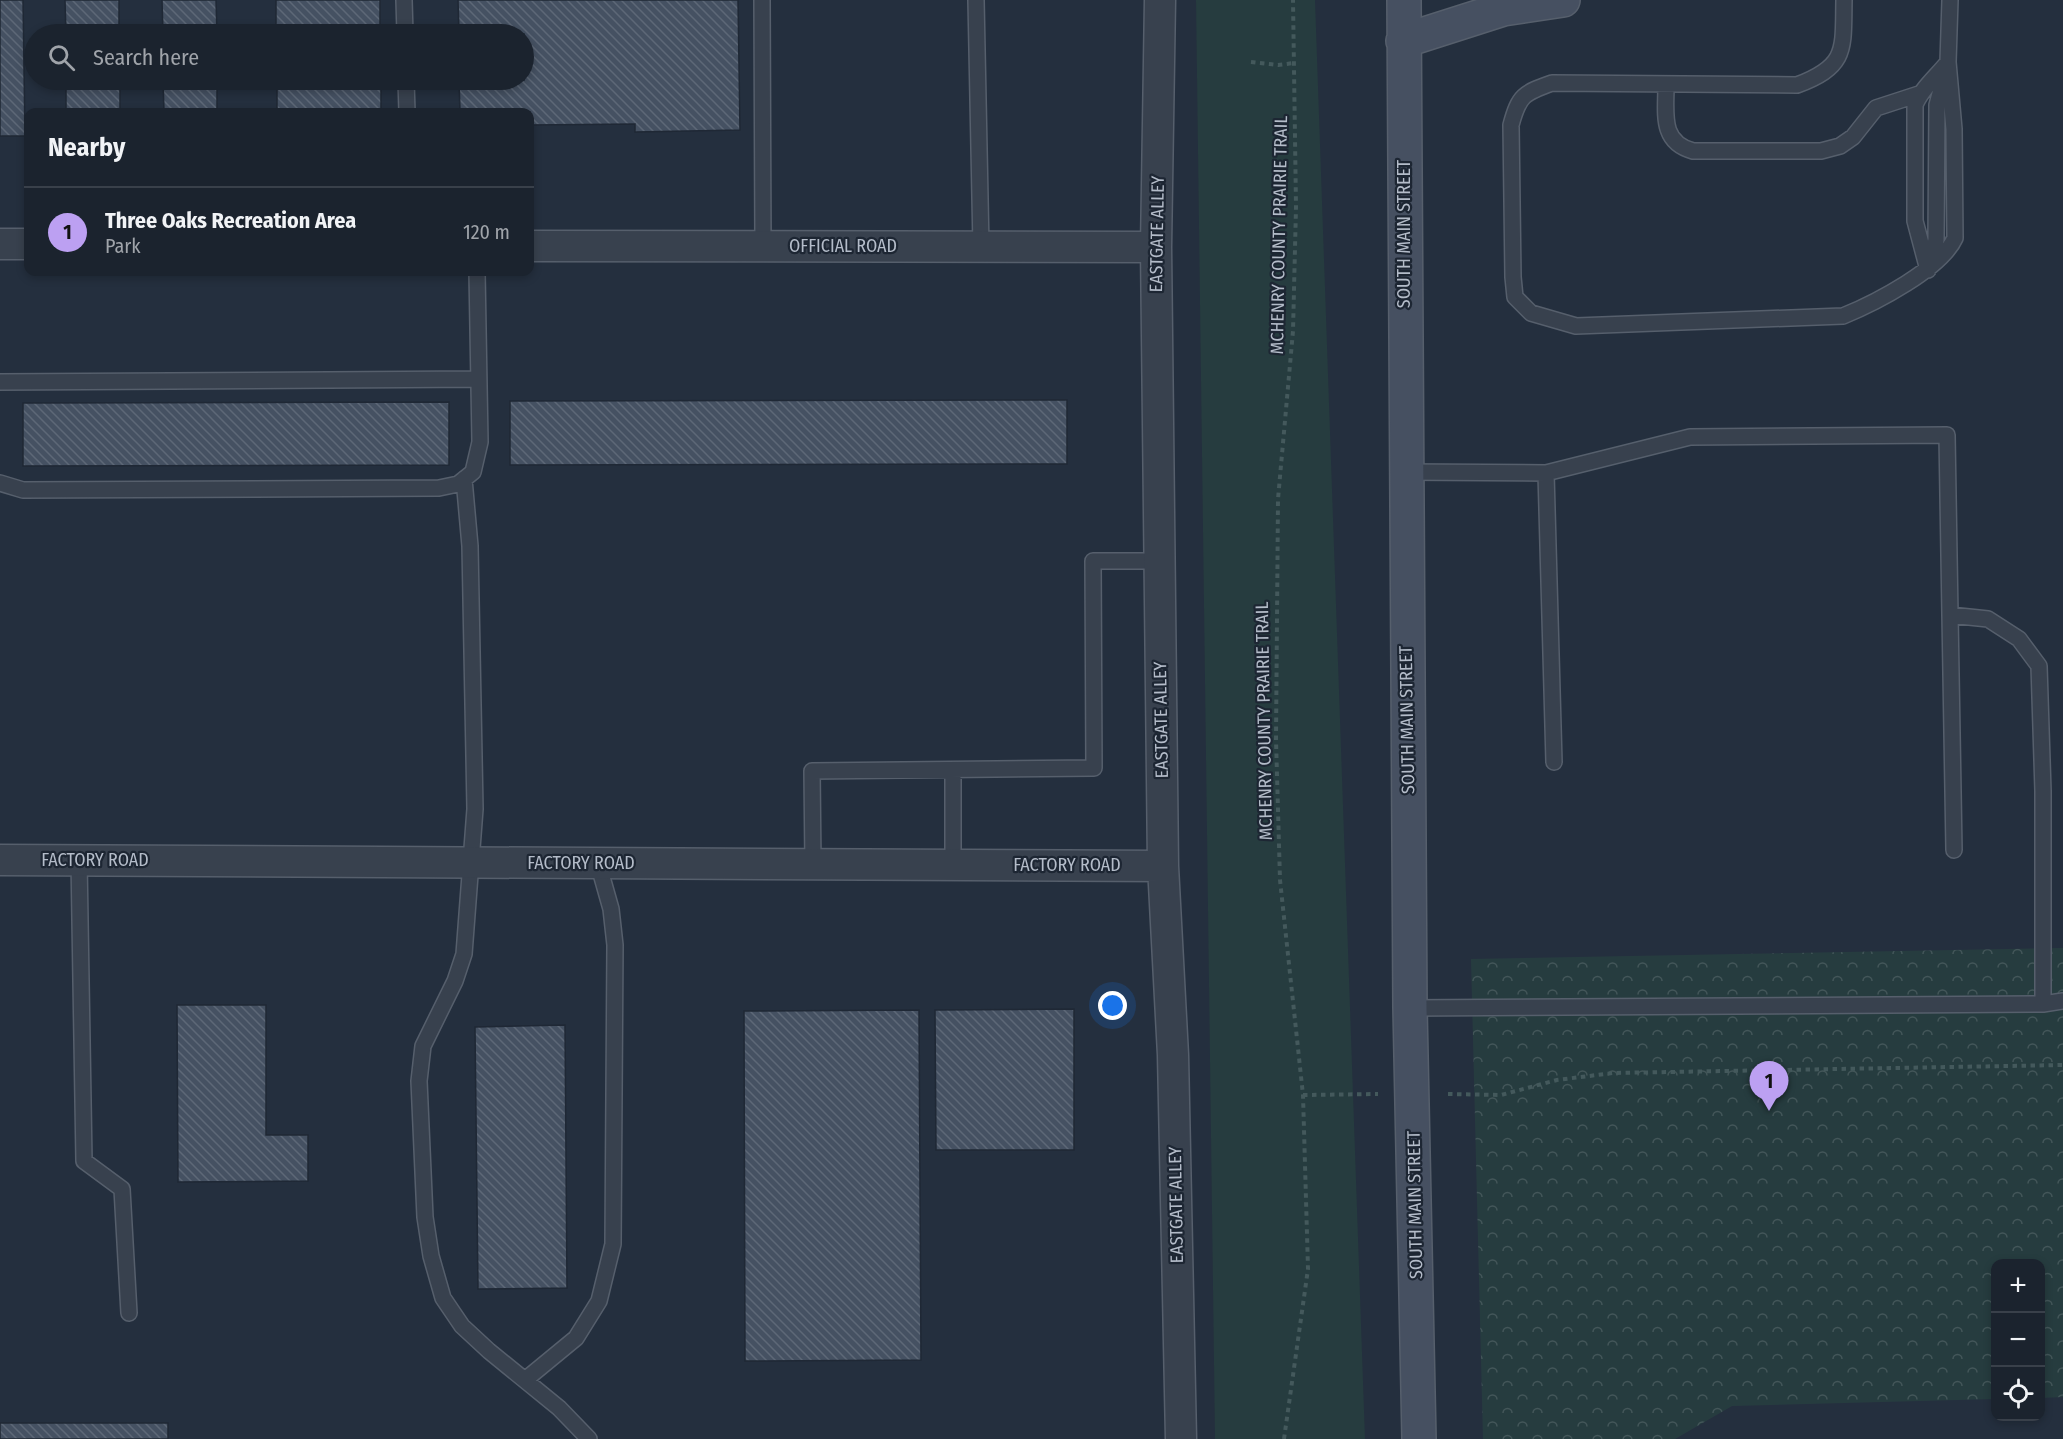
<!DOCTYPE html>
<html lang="en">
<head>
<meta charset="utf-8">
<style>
  body { margin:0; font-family:"Fira Sans Condensed",sans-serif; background:#242b36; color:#f1f3f6 }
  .controls { position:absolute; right:18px; bottom:18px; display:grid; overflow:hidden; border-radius:12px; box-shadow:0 3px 9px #0003 }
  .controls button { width:54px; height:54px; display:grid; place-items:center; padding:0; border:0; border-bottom:2px solid #39404a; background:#1b232e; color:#f1f3f6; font:30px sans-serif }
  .you { position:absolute; left:1113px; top:1006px; width:21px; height:21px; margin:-15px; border:4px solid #fff; border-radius:50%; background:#1a73e8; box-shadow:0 0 0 9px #1a73e833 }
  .badge { display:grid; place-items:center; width:39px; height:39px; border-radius:50%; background:#bca0f2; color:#111; font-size:20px; font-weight:700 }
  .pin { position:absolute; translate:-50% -50px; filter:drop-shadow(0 2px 3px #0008) }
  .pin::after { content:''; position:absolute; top:32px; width:21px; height:18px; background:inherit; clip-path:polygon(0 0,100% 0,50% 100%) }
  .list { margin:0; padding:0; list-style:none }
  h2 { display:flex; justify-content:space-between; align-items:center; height:78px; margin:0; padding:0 24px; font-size:26px }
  h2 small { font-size:20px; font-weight:400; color:#a0a4aa }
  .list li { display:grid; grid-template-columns:39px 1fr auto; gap:18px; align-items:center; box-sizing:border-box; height:90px; padding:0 24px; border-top:2px solid #39404a }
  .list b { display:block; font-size:22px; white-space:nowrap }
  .list p { margin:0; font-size:20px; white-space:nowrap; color:#a0a4aa }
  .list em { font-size:20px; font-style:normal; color:#a0a4aa }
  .icon { flex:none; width:33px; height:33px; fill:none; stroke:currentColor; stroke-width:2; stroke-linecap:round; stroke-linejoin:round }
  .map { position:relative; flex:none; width:2063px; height:1439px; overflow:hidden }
  .search { position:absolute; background:#1b232e; box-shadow:0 3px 9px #0003; left:24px; top:24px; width:510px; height:66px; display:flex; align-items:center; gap:15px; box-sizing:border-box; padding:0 21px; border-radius:33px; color:#a0a4aa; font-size:22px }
  .panel { position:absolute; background:#1b232e; box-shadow:0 3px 9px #0003; left:24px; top:108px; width:510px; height:168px; border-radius:12px }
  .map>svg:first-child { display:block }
</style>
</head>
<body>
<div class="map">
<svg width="2063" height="1439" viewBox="0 0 2063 1439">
  <defs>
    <pattern id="forest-crowns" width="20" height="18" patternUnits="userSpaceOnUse" patternTransform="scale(1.5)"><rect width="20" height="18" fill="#263c3f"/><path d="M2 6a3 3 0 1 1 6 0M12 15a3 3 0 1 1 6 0" fill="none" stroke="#435659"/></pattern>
    <pattern id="building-back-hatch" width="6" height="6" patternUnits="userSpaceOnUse" patternTransform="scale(1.5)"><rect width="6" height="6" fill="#455162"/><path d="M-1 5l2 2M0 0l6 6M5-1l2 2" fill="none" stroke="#5d6877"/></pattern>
  </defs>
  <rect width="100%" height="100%" fill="#242f3e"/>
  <path fill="#263c3f" d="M1196 0H1315L1365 1439H1215Z"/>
  <path fill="url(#forest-crowns)" d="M2063 948V1397L2041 1398 2040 1264H1996L1995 1399 1732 1406 1675 1439H1483L1471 959Z"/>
  <path fill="url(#building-back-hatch)" stroke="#1f2835" stroke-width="1.5" d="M0 0H23L25 136H0Z
    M65 0H119V34H66Z
    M162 0H216L217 34H163Z
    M276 0H380V34H276Z
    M458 0H738L740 130 635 132V124L530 125V112H460L459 80H524V34H459Z
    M66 80H120V112H66Z
    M163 80H217V112H164Z
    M277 80H381V112H277Z
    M1067 400V464L510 465V401Z
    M449 402V465L23 466V403Z
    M177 1005H266V1135H308V1181L178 1182Z
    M1074 1009V1150H936L935 1010Z
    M919 1010 921 1360 745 1361 744 1011Z
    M565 1025 567 1288 478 1289 475 1027Z
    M0 1423H168V1439H0Z"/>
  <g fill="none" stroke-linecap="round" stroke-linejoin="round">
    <defs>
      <path id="lane" d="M404 0 405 34
        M762 0 763 246
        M976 0 981 247
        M1844 0C1843 49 1848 66 1797 85L1552 83C1524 93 1519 95 1511 125L1513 277 1515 297 1531 313 1576 326 1843 316C1875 303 1941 269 1955 238L1954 129 1948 62 1950 0
        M406 80 407 112
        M1666 85C1666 114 1660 142 1693 151H1821L1840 146 1853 137 1876 108 1919 94
        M1928 270 1915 221V105C1921 89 1937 76 1948 62
        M1928 270 1936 240 1937 105 1946 71
        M0 382 478 379
        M1405 472 1546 473 1690 437 1947 435 1950 615 1988 619 2019 639 2039 666 2043 791V1004
        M1546 473 1554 762
        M464 479 470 546 475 809 464 954 455 981 423 1046 419 1081 425 1217 431 1256 443 1298 462 1326 489 1351 559 1408 589 1439
        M0 483 23 490 439 488 458 484 473 472 480 442 477 272
        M1950 615 1954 850
        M953 770V865
        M79 860 84 1161 122 1189 129 1313
        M813 864 812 771 1094 768 1093 561H1159
        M1410 1008 2043 1004 2063 1001
        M525 1380 576 1338 599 1301 613 1244 615 945 611 909 598 863"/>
      <path id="street" d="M1160 0 1156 247 1163 866 1173 1055 1181 1439
        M0 244H28
        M530 246 1156 247
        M0 860 1163 866"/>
      <path id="secondary" d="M1404 0 1410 1008 1419 1439
        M1403 41 1503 9 1563 0"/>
    </defs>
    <use href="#lane" stroke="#565f6c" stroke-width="18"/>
    <use href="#street" stroke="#565f6c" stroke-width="33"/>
    <use href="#secondary" stroke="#565f6c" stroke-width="36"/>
    <path stroke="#44595c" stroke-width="4" stroke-dasharray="4.5 4.5" stroke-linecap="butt" d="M1251 62 1278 65 1294 63
      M1448 1094 1501 1095 1557 1080 1613 1073 2063 1065
      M1303 1095 1378 1094
      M1284 1439 1308 1269 1303 1095 1280 880 1276 740 1278 499 1293 331 1296 207 1293 0"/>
    <use href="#lane" stroke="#38414e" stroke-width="15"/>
    <use href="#street" stroke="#38414e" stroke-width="30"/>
    <use href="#secondary" stroke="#465061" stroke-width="33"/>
  </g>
  <g text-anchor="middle" stroke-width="4.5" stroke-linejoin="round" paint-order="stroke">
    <g font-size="18" fill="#b4bcc9" stroke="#1d2633">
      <text transform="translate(1157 234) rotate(-89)" y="6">EASTGATE ALLEY</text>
      <text transform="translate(1404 234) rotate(-90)" y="6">SOUTH MAIN STREET</text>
      <text transform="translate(1279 235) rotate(-89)" y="6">MCHENRY COUNTY PRAIRIE TRAIL</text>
      <text x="843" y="252">OFFICIAL ROAD</text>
      <text transform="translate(1161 720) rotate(-91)" y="6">EASTGATE ALLEY</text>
      <text transform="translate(1407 720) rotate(-91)" y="6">SOUTH MAIN STREET</text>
      <text transform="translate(1264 721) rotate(-91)" y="6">MCHENRY COUNTY PRAIRIE TRAIL</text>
      <text x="95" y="866">FACTORY ROAD</text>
      <text x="581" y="869">FACTORY ROAD</text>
      <text x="1067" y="871">FACTORY ROAD</text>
      <text transform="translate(1176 1205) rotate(-91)" y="6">EASTGATE ALLEY</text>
      <text transform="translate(1415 1205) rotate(-91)" y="6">SOUTH MAIN STREET</text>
    </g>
  </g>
</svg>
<div class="controls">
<button>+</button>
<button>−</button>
<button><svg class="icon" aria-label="locate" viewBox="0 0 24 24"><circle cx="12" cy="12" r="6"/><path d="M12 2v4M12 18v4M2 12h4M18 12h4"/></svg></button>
</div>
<div class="you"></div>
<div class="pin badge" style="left:1769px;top:1111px">1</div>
<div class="search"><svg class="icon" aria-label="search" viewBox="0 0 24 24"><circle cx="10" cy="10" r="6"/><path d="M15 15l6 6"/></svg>Search here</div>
<section class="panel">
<h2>Nearby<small></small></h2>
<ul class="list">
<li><span class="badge">1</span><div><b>Three Oaks Recreation Area</b><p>Park</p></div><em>120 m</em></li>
</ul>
</section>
</div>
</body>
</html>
